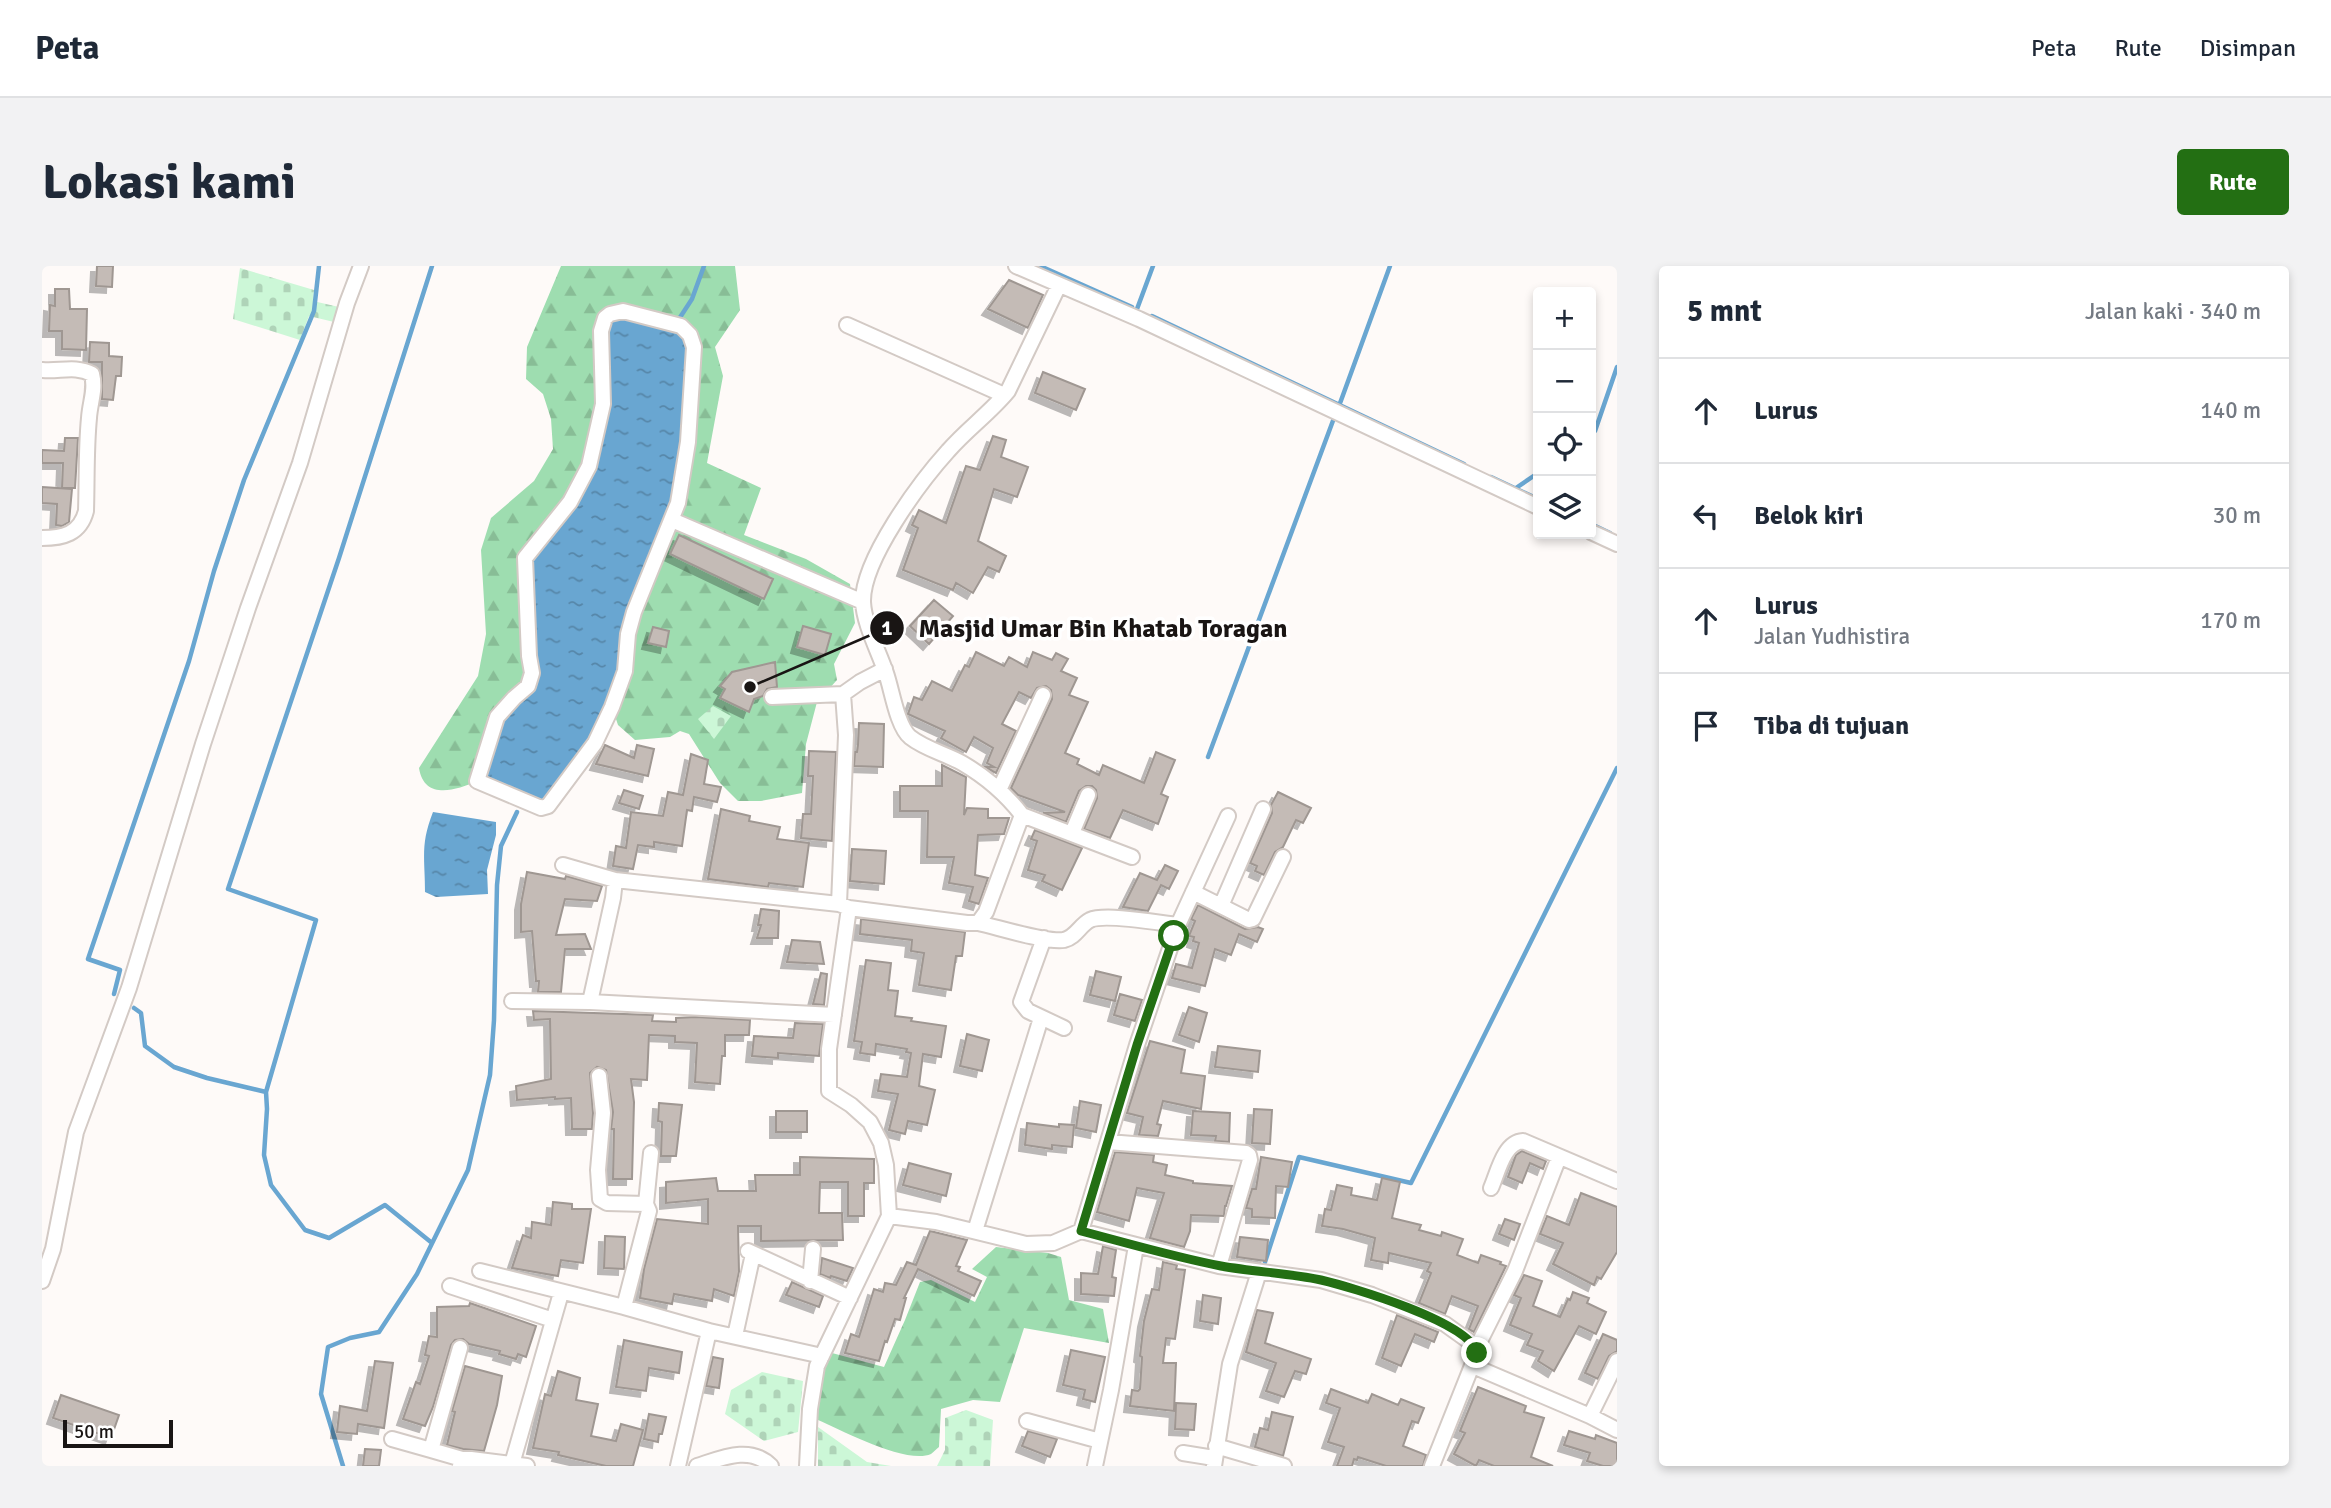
<!DOCTYPE html>
<html lang="id">
<head>
<meta charset="utf-8">
<style>
  body { margin:0; font-family:Signika,sans-serif; background:#f2f2f3; color:#1f2937 }
  .controls { position:absolute; right:21px; top:21px; display:grid; overflow:hidden; border-radius:7px; box-shadow:0 4px 10px #0003 }
  .controls button { width:63px; height:63px; display:grid; place-items:center; padding:0; border:0; border-bottom:2px solid #e0e1e3; background:#fff; color:#1f2937; font:35px sans-serif }
  .scale { position:absolute; left:21px; bottom:18px; width:110px; box-sizing:border-box; padding-left:7px; border:4px solid #191514; border-top:0; font-size:19px; line-height:24px; white-space:nowrap; color:#191514; -webkit-text-stroke:5px #fff; paint-order:stroke }
  .stop { position:absolute; width:21px; height:21px; margin:-16px; border:5px solid #236f13; border-radius:50%; background:#fff }
  .stop.end { background:#236f13; border-color:#fff; box-shadow:0 2px 7px #0008 }
  .list { margin:0; padding:0; list-style:none }
  h2 { display:flex; justify-content:space-between; align-items:center; height:91px; margin:0; padding:0 28px; font-size:30px }
  h2 small { font-size:23px; font-weight:400; color:#747a83 }
  .list li { display:grid; grid-template-columns:46px 1fr auto; gap:21px; align-items:center; box-sizing:border-box; height:105px; padding:0 28px; border-top:2px solid #e0e1e3 }
  .list b { display:block; font-size:26px; white-space:nowrap }
  .list p { margin:0; font-size:23px; white-space:nowrap; color:#747a83 }
  .list em { font-size:23px; font-style:normal; color:#747a83 }
  .icon { flex:none; width:38px; height:38px; fill:none; stroke:currentColor; stroke-width:2; stroke-linecap:round; stroke-linejoin:round }
  .map { position:relative; flex:none; width:1575px; height:1200px; overflow:hidden; border-radius:7px }
  header { display:flex; align-items:center; gap:42px; box-sizing:border-box; height:98px; padding:0 35px; background:#fff; border-bottom:2px solid #e0e1e3 }
  header strong { font-size:33px }
  nav { display:flex; gap:38px; margin-inline-start:auto; font-size:24px }
  .intro { display:flex; align-items:center; justify-content:space-between; box-sizing:border-box; height:168px; padding:0 42px }
  h1 { margin:0; font-size:49px }
  .button { padding:18px 32px; border-radius:7px; background:#236f13; color:#fff; font-size:24px; font-weight:700 }
  main { display:flex; gap:42px; padding:0 42px }
  aside { flex:1; background:#fff; border-radius:7px; box-shadow:0 4px 10px #0003 }
  .map>svg:first-child { display:block }
</style>
</head>
<body>
<header>
<strong>Peta</strong>
<nav><a>Peta</a><a>Rute</a><a>Disimpan</a></nav>
</header>
<div class="intro"><h1>Lokasi kami</h1><a class="button">Rute</a></div>
<main>
<div class="map">
<svg width="1575" height="1200" viewBox="0 0 1575 1200">
  <defs>
    <pattern id="forest-firs" width="22" height="20" patternUnits="userSpaceOnUse" patternTransform="scale(1.75)"><rect width="22" height="20" fill="#9eddb0"/><path d="M5 1l3.5 6h-7zM16 11l3.5 6h-7z" fill="#88bd96"/></pattern>
    <pattern id="cemetery-stones" width="16" height="16" patternUnits="userSpaceOnUse" patternTransform="scale(1.75)"><rect width="16" height="16" fill="#ccf7d7"/><path d="M2 7V4a2 2 0 0 1 4 0v3zM10 15v-3a2 2 0 0 1 4 0v3z" fill="#afd3b8"/></pattern>
    <pattern id="water-ripples" width="26" height="14" patternUnits="userSpaceOnUse" patternTransform="scale(1.75)"><rect width="26" height="14" fill="#69a6d1"/><path d="M2 4q2-2 4 0t4 0M15 11q2-2 4 0t4 0" fill="none" stroke="#5686a8"/></pattern>
    <filter id="shadow"><feDropShadow dx="-6" dy="6" stdDeviation="0" flood-color="#0004"/></filter>
  </defs>
  <rect width="100%" height="100%" fill="#fefaf8"/>
  <path fill="url(#forest-firs)" d="M519 0H693L698 44 673 81 681 110 665 197 719 222 702 269 764 293 808 318 813 357 792 398 795 414 775 436 764 478 760 527 719 535H696L678 517 647 468 638 465 628 471 593 474 576 459 570 441 592 346 626 262 568 48 561 138 490 407 435 515C413 525 382 534 377 502L436 410 444 368 439 284 449 252 492 215 511 183 509 153 501 128 484 113 485 81Z
    M954 981 1006 987 1019 991 1027 1034 1061 1043 1067 1077 982 1062 958 1136 931 1134 899 1143 897 1181C894 1183 892 1186 889 1188 865 1199 799 1164 776 1154 774 1127 777 1110 790 1087L842 1101 863 1054 878 1016 889 1014 933 1036 945 1011 930 1003Z"/>
  <path fill="url(#cemetery-stones)" d="M198 2 272 24 271 35 297 41 292 56 267 50 258 74 191 53Z
    M671 440 689 450 672 473 656 453Z
    M720 1106 761 1115 756 1166 722 1175 683 1148 689 1124Z
    M924 1144 951 1154 948 1200H895L903 1184V1152Z
    M776 1161 825 1196 849 1200H776Z"/>
  <path fill="url(#water-ripples)" d="M577 51C592 54 633 58 641 71 654 90 636 219 627 244 615 279 594 311 584 347 580 365 580 382 577 400 575 413 568 428 563 440 548 476 523 506 500 537L441 513 463 449 489 425V293L551 205 569 140 564 67 568 55Z
    M391 546 454 556V569L445 604 446 628 394 631 383 626C383 592 378 579 391 546Z"/>
  <g fill="none" stroke-linecap="round" stroke-linejoin="round">
    <path stroke="#69a6d1" stroke-width="4.5" d="M998 0 1090 41
      M1095 43 1111 0
      M1110 50 1422 198
      M635 56 650 33 662 0
      M1297 140 1348 0
      M1549 168 1553 165 1575 101
      M1449 211 1496 233
      M1474 222 1496 207
      M1549 258 1568 267
      M1166 491 1292 152
      M72 728 78 704 46 693 147 395 172 305 202 214 272 45 277 0
      M92 742 99 747 103 780 132 801 165 812 224 826 225 843 222 889 229 919 263 964 287 972 343 939 390 977
      M224 826 274 654 186 623 297 292 390 0
      M1223 996 1257 891 1369 917 1575 502
      M301 1200 279 1128 286 1081 308 1072 337 1066 375 1008 426 904 448 809 452 754 455 619 459 580 475 546"/>
  </g>
  <path fill="#c4bbb6" stroke="#9f9792" stroke-width="2" filter="url(#shadow)" d="M55 0H71L70 21 54 20Z
    M967 14 1001 29 986 62 946 43Z
    M13 23H27L28 43H45L44 84 20 83V65H7L8 39 13 40Z
    M48 76 67 77V90L80 91 79 110H74L71 134 60 133V96H47Z
    M1001 106 1043 123 1034 144 993 127Z
    M951 170 964 174 959 191 986 201 975 231 952 223 936 275 964 290 957 306 946 301 931 327 914 317 911 324 861 304 876 262 870 259 877 244 904 257 924 200 938 204Z
    M23 172H36L33 222H20L21 197H0V184L22 185Z
    M0 221 30 223 27 256 20 260 14 259 15 238 0 237Z
    M637 269 731 313 722 333 628 288Z
    M892 334 911 350 887 378 868 360Z
    M761 360 789 368 783 389 755 381Z
    M611 361 627 365 624 381 606 377Z
    M934 386 962 400 967 391 985 401 991 386 1010 394 1014 387 1026 393 1019 405 1035 412 1027 429 1046 436 1023 487 1037 493 1035 498 1057 509 1061 499 1102 517 1114 486 1133 494 1119 528 1126 531 1116 558 1081 544 1068 572 1042 563 1055 532 1054 524 1050 520H1044L1037 525 1024 556 1001 547 1023 546 976 529 969 522 1010 433 1009 424 1004 420 995 422 989 432 977 426 960 458 974 465 954 507 944 501H952L945 497 951 482 932 471 924 486 899 472 903 465 866 448 872 431 880 434 890 415 910 425 923 399 927 401Z
    M733 396 735 421 725 423 721 430 712 433 707 446 678 432 683 423 678 420 690 406Z
    M817 457 842 458 841 501 812 500 813 486H815L816 479Z
    M563 479 592 492 595 479 612 483 606 510 554 498Z
    M767 485 794 486 790 575 759 572 761 548H769L771 510H766Z
    M649 488 666 494 662 518 679 521 675 536 652 531 650 545 645 544 640 580 612 576V581L596 579 591 603 571 600 574 580 584 582 589 546 621 550 626 526 641 529Z
    M900 499 924 511 922 549 925 542 946 543V552H967L962 568 936 569 933 609 946 612 937 638 927 635 931 621 907 617 912 591H885L886 545H858V520H900Z
    M582 524 601 530 597 543 577 537Z
    M1236 526 1269 542 1261 557 1254 554 1241 581 1233 586 1222 609 1213 605 1215 600 1208 597 1230 547 1229 539Z
    M679 543 708 550 707 555 738 561 735 573 767 577 761 621 727 617 726 621 666 613Z
    M993 564 1040 582 1020 624 1000 615 1003 609 986 604 995 575 989 573Z
    M810 583 844 585 842 618 808 615Z
    M1123 599 1136 605 1127 623 1119 619 1106 645 1081 641 1098 607 1115 614Z
    M485 606 523 613 524 610 560 620 555 635 523 633 514 669 543 668 549 683H523L519 726H496L497 715H494L490 665 479 666V638Z
    M1156 639 1203 663 1216 661 1221 663 1215 676 1197 668 1189 689 1173 683 1163 720 1130 712 1134 698 1150 702 1157 677 1151 675 1152 671 1147 670 1153 655 1149 653Z
    M719 643 737 645 736 672H715L719 659H716Z
    M819 653 923 666 920 690H914L909 724 877 719 882 687 869 685 870 674 818 668Z
    M750 674 778 676 782 698 745 696Z
    M824 694 849 697 846 724 856 725 853 750 870 752 869 755 904 760 899 791 881 788 877 820 893 824 885 859 866 855 863 868 847 864 856 828 836 825 839 808 865 811 869 787 864 786 865 783 834 778 833 789 818 787 820 776 812 775Z
    M1054 705 1079 711 1073 735 1048 729Z
    M779 707 785 708 782 739 771 738Z
    M1078 728 1100 734 1093 755 1072 749Z
    M1147 741 1165 747 1157 776 1137 769Z
    M491 745 611 749 610 755 634 756V752L654 751 708 754 707 769H683V790H680L678 818 653 816 655 777 633 776V770L607 769 605 814 589 813 592 836 590 913H571L572 863H569L571 846 564 804 555 801 548 807 551 847 550 863H530L529 832 513 833V831L475 834 474 820 509 813 508 753 492 754Z
    M753 757 781 758 777 790 736 787V792L710 790 712 770 751 772Z
    M925 768 947 774 940 805 918 800Z
    M1108 775 1143 784 1139 807 1163 810 1159 843 1121 835 1115 858 1119 859 1116 870 1097 869 1101 851 1085 847Z
    M1176 780 1218 785 1216 806 1173 801Z
    M1038 835 1059 839 1054 866 1034 862Z
    M617 837 640 839 634 890H619L620 856 616 855Z
    M1212 843 1230 844 1228 878 1210 877Z
    M734 845H765V866H734Z
    M1151 845 1188 847 1187 876 1173 875 1174 870 1149 869Z
    M985 857 1017 861V858L1032 859 1030 881 1010 879V883L983 879Z
    M1480 885 1504 895 1501 903 1488 897 1480 917 1466 911 1474 889Z
    M1073 886 1112 889 1111 896 1125 899 1123 909 1151 915V917L1190 920 1184 940H1183L1182 950 1149 949 1148 965 1142 981 1108 972 1122 927 1095 922 1087 955 1055 946Z
    M758 891 832 893V917H822V950H806V916H778L777 947H800L801 974 719 975V960H696L697 1006 692 1030 672 1023 670 1035 632 1028 630 1038 598 1032 602 1003 615 953 666 958V933L624 937V916L674 912 676 925H714L713 909H758Z
    M1219 891 1250 896 1246 921 1234 920 1233 952 1210 951V943L1204 942 1210 923H1214Z
    M867 897 909 908 904 930 861 919Z
    M1340 912 1358 916 1350 952 1379 959 1377 964 1399 970 1400 966 1421 973 1415 989 1436 997 1439 989 1459 996 1458 998 1464 1000 1432 1066 1427 1063 1436 1040 1410 1030 1403 1048 1377 1037 1389 1007 1385 1005 1389 997 1347 987 1346 997 1329 994 1333 972 1301 963 1280 960 1283 943 1289 944 1295 919 1310 922 1309 929 1335 934Z
    M1539 927 1575 941V986L1559 1013 1555 1011 1552 1019 1511 998 1521 977 1498 968 1505 950 1527 959Z
    M511 936 530 938V943H549L541 997 519 994 516 1010 470 1002 481 969 489 972 490 956 509 959Z
    M1463 953 1478 958 1472 974 1457 968Z
    M888 965 925 974 914 1000 918 1001 916 1005 939 1015 932 1030 876 1003 862 1032H864L858 1054 853 1053 845 1076 843 1075 837 1095 803 1087 809 1068 817 1071 832 1023 841 1026 843 1017 854 1019 865 996 874 999Z
    M563 970 583 971 582 1003 562 1002Z
    M1198 971 1226 974 1224 995 1195 991Z
    M1061 980 1074 984 1070 1011 1074 1012 1072 1030 1039 1028V1007L1056 1008Z
    M780 992 811 1002 805 1015 789 1010 788 1012 778 1008Z
    M1121 996 1135 999 1134 1003 1143 1004 1133 1073 1124 1072 1121 1097H1134L1132 1145 1088 1140 1090 1124 1096 1125 1098 1123 1100 1091 1098 1090 1102 1055 1110 1023 1117 1024Z
    M1482 1009 1500 1015 1491 1040 1518 1051 1526 1033 1528 1034 1531 1026 1547 1032 1545 1037 1564 1046 1554 1068 1537 1060 1512 1105 1496 1095 1501 1085 1485 1079 1490 1068 1468 1059 1479 1032 1472 1029Z
    M750 1016 781 1030 777 1041 744 1029Z
    M1161 1029 1179 1032 1176 1058 1158 1055Z
    M428 1037 494 1060 484 1091 476 1088 474 1093 457 1088 458 1085 427 1078 421 1073 413 1074 409 1079 391 1141 383 1160 361 1153 374 1116 378 1118 387 1090 383 1089 387 1070 395 1071V1041L427 1040Z
    M1215 1044 1231 1047 1223 1077 1269 1093 1264 1108 1253 1105 1242 1131 1224 1125 1234 1097 1204 1086Z
    M1355 1049 1396 1066 1392 1076 1373 1068 1359 1100 1340 1092Z
    M1561 1068 1575 1074V1085L1567 1090 1556 1113 1543 1107Z
    M582 1074 640 1086 637 1107 607 1102 604 1125 574 1121Z
    M1029 1084 1063 1091 1053 1136 1041 1133 1043 1124 1021 1119Z
    M671 1091 681 1093 677 1122 664 1120Z
    M333 1095 351 1097 342 1162 316 1158 315 1168 295 1166 298 1140 325 1145Z
    M423 1100 460 1110 455 1139 442 1185 421 1183 405 1179 413 1146 410 1145Z
    M516 1105 538 1112 534 1134 556 1138 549 1170 574 1175 579 1158 601 1164 591 1200H564L516 1189 517 1186 491 1182 503 1128 509 1130Z
    M1436 1121 1484 1140 1482 1146 1502 1152 1489 1191 1511 1200H1452L1437 1194 1434 1200 1412 1188 1423 1167 1418 1165Z
    M1289 1123 1326 1137 1330 1128 1356 1139 1359 1133 1382 1142 1376 1157 1370 1155 1361 1180 1384 1189 1381 1200H1344L1316 1191 1315 1194 1312 1193 1310 1200H1295L1302 1181 1286 1176 1298 1142 1284 1137Z
    M19 1129 77 1149 69 1172 11 1152Z
    M1134 1137 1154 1138 1152 1164 1133 1163Z
    M1230 1146 1251 1151 1241 1190 1213 1181 1218 1162 1226 1164Z
    M607 1148 624 1151 620 1168H617L616 1176 602 1173Z
    M986 1165 1015 1173 1008 1191 980 1180Z
    M1527 1165 1553 1173 1554 1169 1575 1177V1200H1561L1545 1195 1548 1187 1522 1179Z
    M323 1183 339 1184 337 1200H321Z"/>
  <g fill="none" stroke-linecap="round" stroke-linejoin="round">
    <defs>
      <path id="minor" d="M974 0 1097 53 1496 241
        M581 45 639 60 648 69 652 81 646 176 636 237 592 346 586 368 583 405 570 441 553 477 506 540 499 542 435 515 455 451 472 432 486 420 490 407 487 390 483 292 528 236 547 200 561 138 559 65 563 52 568 48Z
        M805 59 962 129
        M0 104C17 106 33 99 50 108 54 124 48 136 47 152 44 182 45 214 44 245 38 268 21 272 0 272
        M630 254 821 336
        M1549 266 1575 278
        M730 431 801 428 818 416 843 403
        M958 522 1001 429
        M980 549 1090 591
        M1030 567 1046 529
        M521 599 573 614
        M1151 626 1179 640 1221 543
        M797 638 804 469 801 428
        M1179 640 1207 654 1211 653 1241 591
        M936 657 944 646 980 549C963 527 944 511 920 497 904 488 883 483 868 471 855 460 850 424 844 407 837 386 822 358 821 336 820 294 878 216 906 185 925 163 948 147 966 125L1017 19
        M1136 659 1186 550
        M1002 672 979 736 986 745 1022 762
        M470 735 548 736
        M792 749 548 736 571 632 573 614 797 638 807 642 925 657H936C955 661 1005 677 1022 674 1034 671 1038 659 1048 654 1063 647 1117 657 1136 659L1095 779 1039 965
        M557 810 561 847 556 904 558 933 565 937 604 938 607 945 582 1041
        M1066 876 1204 887 1207 889 1208 894 1177 1000
        M1449 922C1456 906 1462 876 1481 875L1575 915
        M604 938 609 887
        M847 950 894 956 984 978 1011 977 1039 965 1177 1000 1279 1014 1330 1029 1403 1058 1431 1078 1435 1087 1390 1200
        M933 965 999 752
        M706 985 808 1032
        M438 1005 582 1041 667 1065
        M0 1015 11 983 34 866 87 722 161 478 206 342 258 197 305 37 319 0
        M768 1015 771 983
        M408 1020 511 1054
        M693 1070 711 988
        M418 1082 389 1184 420 1193
        M1434 1083 1473 1005 1517 891
        M1431 1100 1548 1150 1575 1164
        M1548 1150 1575 1095
        M985 1155 1058 1175
        M350 1173 389 1184
        M1174 1180 1242 1200
        M1141 1187 1172 1192
        M470 1198 519 1027
        M418 1200 420 1193H429L485 1200
        M636 1200 667 1065 780 1090
        M655 1200C680 1192 708 1179 729 1200
        M765 1200 768 1143 775 1100 847 950 844 899 839 877 828 856 809 839 787 825V783L807 642
        M1053 1200 1069 1124 1094 980
        M1172 1200 1188 1098 1217 1006"/>
    </defs>
    <use href="#minor" stroke="#d3cac5" stroke-width="18"/>
    <use href="#minor" stroke="#fff" stroke-width="14"/>
  </g>
  <g fill="none" stroke-linecap="round" stroke-linejoin="round">
    <path stroke="#236f13" stroke-width="9" d="M1132 670 1095 779 1039 965C1085 977 1132 991 1179 1000 1212 1006 1246 1007 1279 1014 1309 1021 1428 1056 1435 1087"/>
  </g>
  <path fill="none" stroke="#191514" stroke-width="2.5" d="M708 421L845 362"/>
  <g fill="#191514" stroke="#fff" stroke-width="2.5">
    <circle cx="708" cy="421" r="7"/>
    <circle cx="845" cy="362" r="18"/>
  </g>
  <g font-size="21" text-anchor="middle" font-weight="bold" fill="#fff">
    <text x="845" y="369">1</text>
  </g>
  <g font-size="26" text-anchor="middle" font-weight="bold" fill="#191514" stroke="#fff" stroke-width="7" stroke-linejoin="round" paint-order="stroke">
    <text x="1061" y="371">Masjid Umar Bin Khatab Toragan</text>
  </g>
</svg>
<div class="controls">
<button>+</button>
<button>−</button>
<button><svg class="icon" aria-label="locate" viewBox="0 0 24 24"><circle cx="12" cy="12" r="6"/><path d="M12 2v4M12 18v4M2 12h4M18 12h4"/></svg></button>
<button><svg class="icon" aria-label="layers" viewBox="0 0 24 24"><path d="M12 4l9 5-9 5-9-5zM3 14l9 5 9-5"/></svg></button>
</div>
<div class="scale">50 m</div>
<div class="stop" style="left:1132px;top:670px"></div>
<div class="stop end" style="left:1435px;top:1087px"></div>
</div>
<aside>
<h2>5 mnt<small>Jalan kaki · 340 m</small></h2>
<ul class="list">
<li><svg class="icon" aria-label="ahead" viewBox="0 0 24 24"><path d="M12 20V5M6 11l6-6 6 6"/></svg><div><b>Lurus</b></div><em>140 m</em></li>
<li><svg class="icon" aria-label="left" viewBox="0 0 24 24"><path d="M17 20v-9H6M10 6l-5 5 5 5"/></svg><div><b>Belok kiri</b></div><em>30 m</em></li>
<li><svg class="icon" aria-label="ahead" viewBox="0 0 24 24"><path d="M12 20V5M6 11l6-6 6 6"/></svg><div><b>Lurus</b><p>Jalan Yudhistira</p></div><em>170 m</em></li>
<li><svg class="icon" aria-label="arrive" viewBox="0 0 24 24"><path d="M6 21V4h12l-3 4 3 4H6"/></svg><div><b>Tiba di tujuan</b></div></li>
</ul>
</aside>
</main>
</body>
</html>
